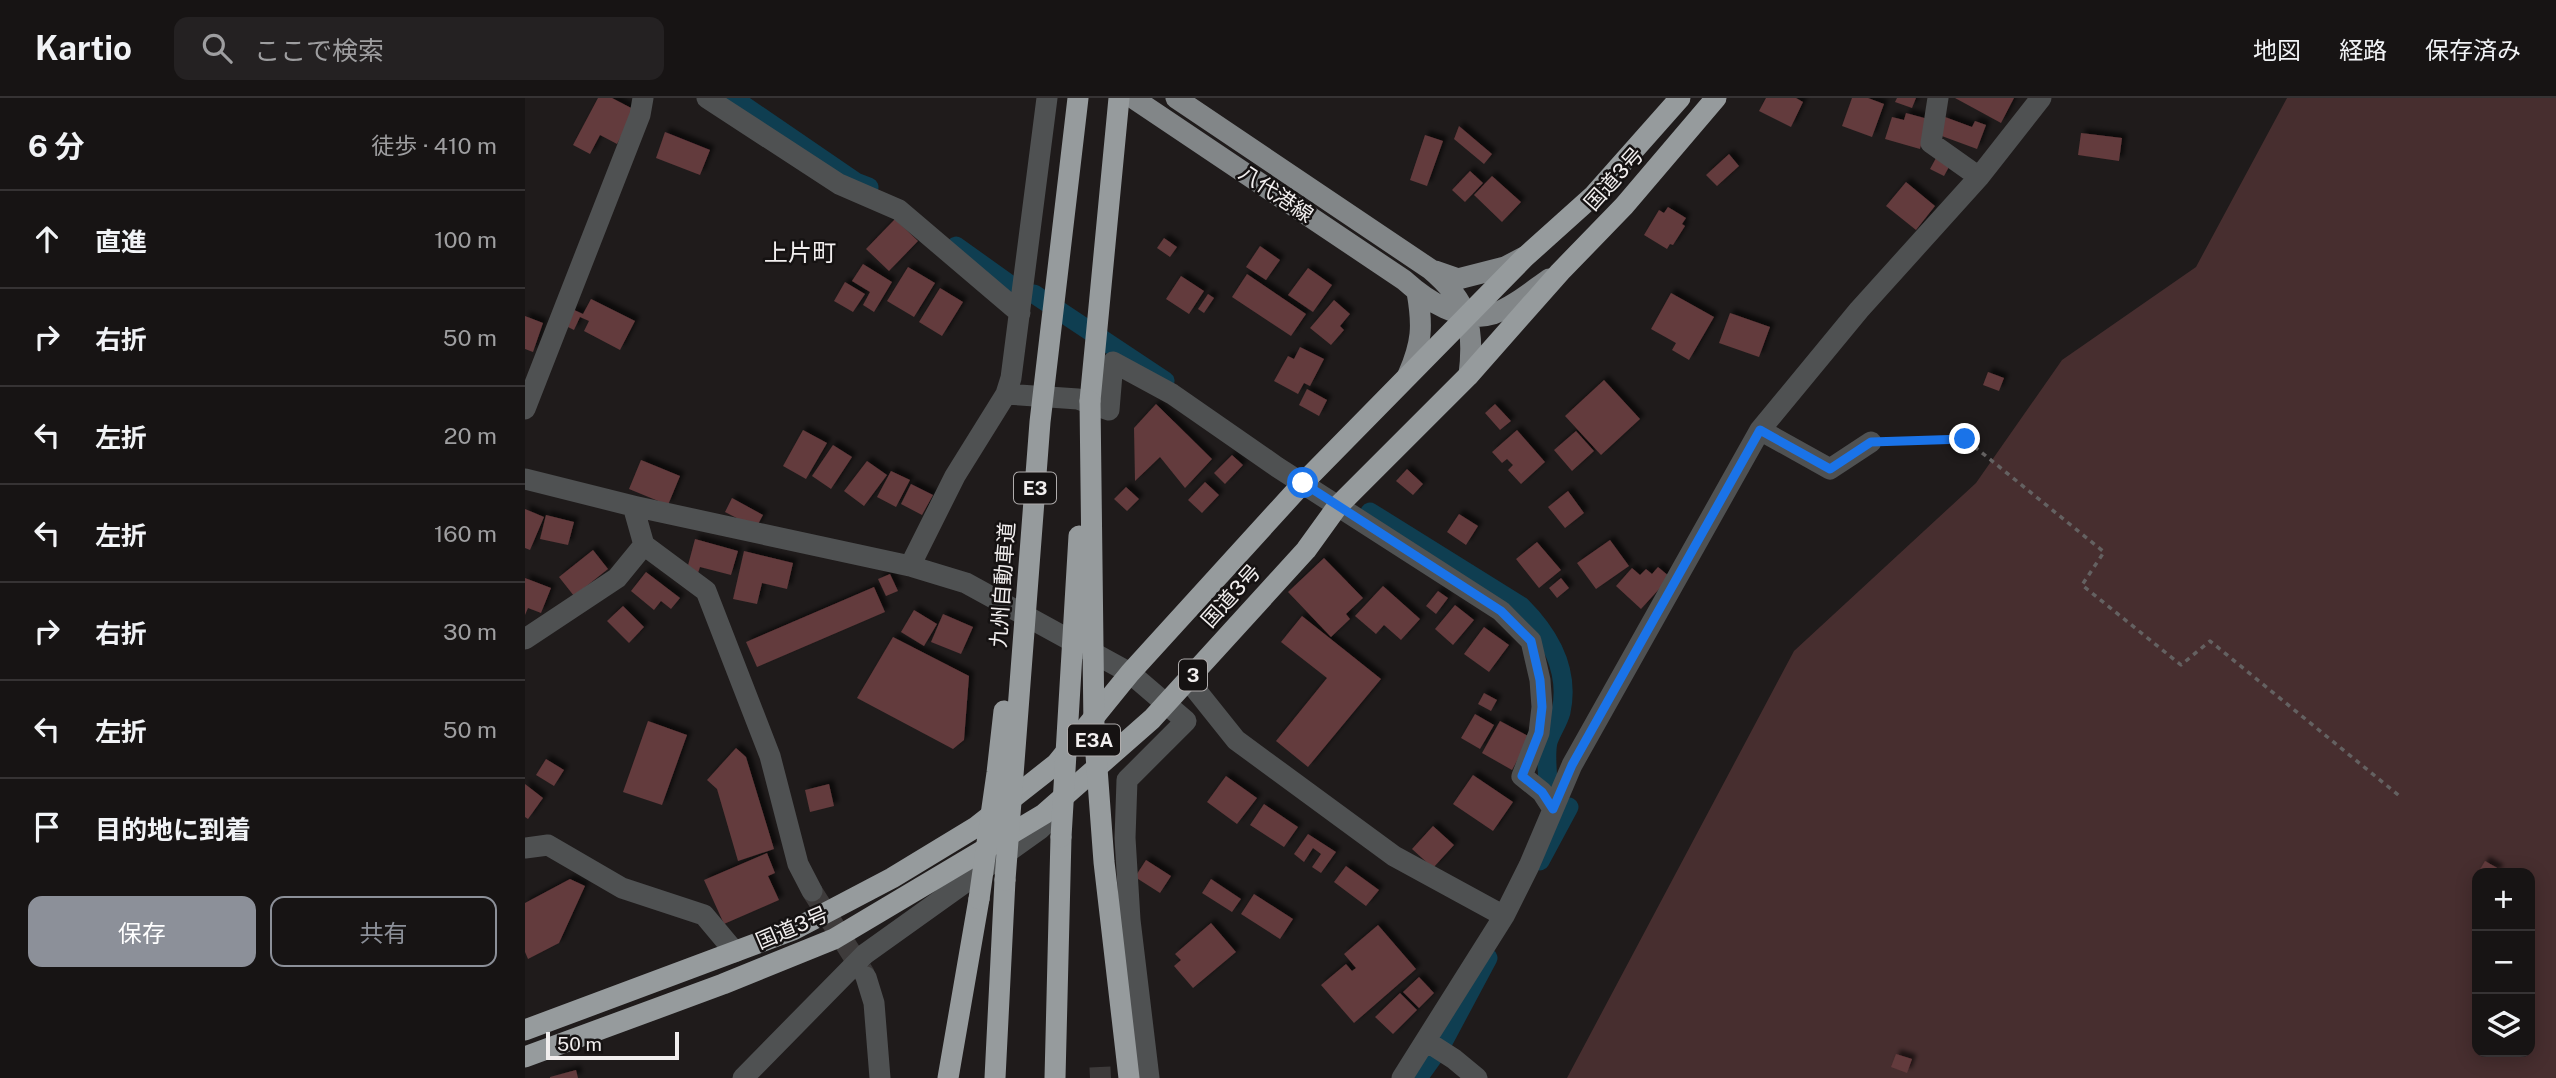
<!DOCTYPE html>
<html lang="ja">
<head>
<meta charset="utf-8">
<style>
  body { margin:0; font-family:"Public Sans","Noto Sans JP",sans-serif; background:#242122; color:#f1f3f6 }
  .controls { position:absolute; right:21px; bottom:21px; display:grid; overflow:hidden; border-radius:14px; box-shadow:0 4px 18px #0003 }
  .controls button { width:63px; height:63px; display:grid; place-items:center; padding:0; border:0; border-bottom:2px solid #363334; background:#171414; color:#f1f3f6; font:35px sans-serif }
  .scale { position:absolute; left:21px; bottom:18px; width:133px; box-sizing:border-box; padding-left:7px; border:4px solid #f1eeee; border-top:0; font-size:19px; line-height:24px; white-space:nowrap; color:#f1eeee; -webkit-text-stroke:5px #151212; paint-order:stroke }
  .stop { position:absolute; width:21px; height:21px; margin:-16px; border:5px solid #1a73e8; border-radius:50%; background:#fff }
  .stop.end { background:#1a73e8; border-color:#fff; box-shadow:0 2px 7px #0008 }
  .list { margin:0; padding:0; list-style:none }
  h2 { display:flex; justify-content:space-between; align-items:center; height:91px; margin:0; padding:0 28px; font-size:30px }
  h2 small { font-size:23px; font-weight:400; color:#9e9ea0 }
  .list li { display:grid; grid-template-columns:46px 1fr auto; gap:21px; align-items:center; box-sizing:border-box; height:98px; padding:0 28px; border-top:2px solid #363334 }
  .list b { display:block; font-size:26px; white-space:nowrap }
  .list em { font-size:23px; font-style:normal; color:#9e9ea0 }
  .actions { display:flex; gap:14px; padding:21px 28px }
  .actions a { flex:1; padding:16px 0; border:2px solid #8c9099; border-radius:14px; text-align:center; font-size:24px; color:#8c9099 }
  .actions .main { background:#8c9099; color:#fff }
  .icon { flex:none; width:38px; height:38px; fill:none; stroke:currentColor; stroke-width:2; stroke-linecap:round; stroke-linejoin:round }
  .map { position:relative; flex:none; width:2031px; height:980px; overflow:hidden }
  header { display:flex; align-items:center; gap:42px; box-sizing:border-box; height:98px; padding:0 35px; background:#171414; border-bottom:2px solid #363334 }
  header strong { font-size:33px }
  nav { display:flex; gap:38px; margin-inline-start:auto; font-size:24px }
  .search { width:490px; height:63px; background:#242122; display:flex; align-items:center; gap:18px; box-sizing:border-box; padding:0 24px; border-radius:14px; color:#9e9ea0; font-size:26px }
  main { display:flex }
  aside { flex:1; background:#171414 }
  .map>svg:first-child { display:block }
</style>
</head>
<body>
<header>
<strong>Kartio</strong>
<div class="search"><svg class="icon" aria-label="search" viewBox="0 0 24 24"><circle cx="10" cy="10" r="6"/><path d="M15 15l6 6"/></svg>ここで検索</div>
<nav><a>地図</a><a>経路</a><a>保存済み</a></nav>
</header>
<main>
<aside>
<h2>6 分<small>徒歩 · 410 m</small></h2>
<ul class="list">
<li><svg class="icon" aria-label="ahead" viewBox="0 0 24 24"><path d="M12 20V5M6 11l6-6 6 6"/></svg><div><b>直進</b></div><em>100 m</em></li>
<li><svg class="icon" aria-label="right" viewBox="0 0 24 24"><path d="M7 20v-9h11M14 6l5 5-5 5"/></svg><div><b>右折</b></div><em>50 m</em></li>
<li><svg class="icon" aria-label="left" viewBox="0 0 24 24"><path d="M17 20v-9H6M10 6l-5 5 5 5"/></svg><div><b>左折</b></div><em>20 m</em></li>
<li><svg class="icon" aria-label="left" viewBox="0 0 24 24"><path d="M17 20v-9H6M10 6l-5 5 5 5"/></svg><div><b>左折</b></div><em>160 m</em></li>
<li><svg class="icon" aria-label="right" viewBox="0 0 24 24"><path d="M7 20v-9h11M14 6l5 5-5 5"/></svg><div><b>右折</b></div><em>30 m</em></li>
<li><svg class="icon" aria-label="left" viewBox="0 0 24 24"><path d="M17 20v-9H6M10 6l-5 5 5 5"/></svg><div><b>左折</b></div><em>50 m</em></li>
<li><svg class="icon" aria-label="arrive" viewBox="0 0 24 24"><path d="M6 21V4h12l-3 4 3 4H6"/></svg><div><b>目的地に到着</b></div></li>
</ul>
<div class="actions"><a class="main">保存</a><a>共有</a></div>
</aside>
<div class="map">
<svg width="2031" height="980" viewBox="0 0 2031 980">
  <defs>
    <filter id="shadow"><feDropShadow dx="4.5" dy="-4.5" stdDeviation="2" flood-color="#0009"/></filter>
  </defs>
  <rect width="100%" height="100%" fill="#1f1b1b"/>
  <path fill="#472e2f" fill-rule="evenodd" d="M1762 0H2031V980H1042L1269 553 1451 385 1537 262 1671 169ZM1952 775H2005V954H1952Z"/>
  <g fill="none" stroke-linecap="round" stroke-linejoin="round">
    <path stroke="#0f3e51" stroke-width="19" d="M208 0 331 84 344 89
      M431 148 487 188
      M509 196 640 283
      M845 414 996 508C1025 537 1045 572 1036 614 1033 625 1026 634 1023 644 1020 657 1023 675 1023 688
      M1015 763 1044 709
      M893 980 916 948 963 860"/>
  </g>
  <path fill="#633a3c" filter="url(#shadow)" d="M73 0H87L110 12 92 46 75 37 65 56 48 47Z
    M1241 0H1271L1278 4 1266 29 1234 13Z
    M1327 0H1343L1359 6 1347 39 1317 28Z
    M1372 0H1391L1387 10 1370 4Z
    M1430 0H1489L1476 25Z
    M1381 15 1403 21 1395 51 1360 41 1367 19 1379 22Z
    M1420 19 1447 29 1450 23 1461 27 1452 51 1414 37Z
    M934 28 967 56 959 66 929 41Z
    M140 34 185 52 175 77 131 60Z
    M1556 35 1597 40 1594 63 1553 57Z
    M900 37 918 43 902 88 885 82Z
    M1204 56 1214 68 1192 88 1181 77Z
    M1411 60 1425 67 1419 78 1405 71Z
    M945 73 958 85 940 104 927 92Z
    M967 78 996 104 977 124 949 97Z
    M1381 84 1410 108 1391 132 1361 108Z
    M1143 109 1161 120 1157 126 1160 128 1148 147 1145 146 1142 151 1119 137 1134 112 1139 115Z
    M370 121 393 143 364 173 341 151Z
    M639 140 652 149 645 159 632 150Z
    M735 148 755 162 741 182 721 169Z
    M338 166 367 184 349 214 338 207 345 194 327 183Z
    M383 169 410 185 389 219 362 203Z
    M783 170 807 187 788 214 763 197Z
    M722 176 781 216 766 238 707 199Z
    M656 178 679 193 664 216 641 201Z
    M320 184 340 196 328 214 309 203Z
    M415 190 438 204 417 238 394 224Z
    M1146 195 1189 219 1164 262 1147 252 1151 245 1126 231Z
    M683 196 689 200 679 215 673 211Z
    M66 201 110 223 95 252 59 233 64 223 55 219 49 232 39 227 47 211 58 216Z
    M809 202 825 216 815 228 819 232 806 247 785 230Z
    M1205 215 1245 229 1234 259 1194 245Z
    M0 218 18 225 8 254 0 251Z
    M775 249 799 261 785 288 779 285 773 296 749 283 763 258 769 261Z
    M1463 274 1479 280 1474 293 1458 287Z
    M1079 282 1115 321 1076 357 1040 318Z
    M782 291 802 302 794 318 774 307Z
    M631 306 687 361 660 390 635 359 610 383 609 330Z
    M970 306 986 323 975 332 960 315Z
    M278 332 302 345 281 381 258 368Z
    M992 332 1020 364 996 386 983 372 988 367 982 361 977 365 967 354Z
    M1051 333 1069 353 1047 373 1029 352Z
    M308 347 327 359 306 391 287 378Z
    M707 357 718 367 700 386 689 375Z
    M116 362 155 378 143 407 104 391Z
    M342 363 362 377 339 408 319 393Z
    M882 371 898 386 888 397 871 383Z
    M366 373 385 382 371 409 352 399Z
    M680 384 694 397 677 415 663 402Z
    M386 386 408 397 397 417 376 406Z
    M601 389 614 401 602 413 589 401Z
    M1043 393 1059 415 1040 430 1023 409Z
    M207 400 238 417 231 430 200 414Z
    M0 411 19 419 5 452 0 450Z
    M934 416 953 428 941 447 922 434Z
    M21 417 49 424 43 447 15 441Z
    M170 441 213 453 206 477 175 469 173 475 162 471Z
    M1085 442 1104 468 1071 491 1052 465Z
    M1012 444 1036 472 1014 490 991 461Z
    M68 452 83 471 49 498 34 479Z
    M219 453 268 465 262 491 237 485 232 506 208 501Z
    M799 460 838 500 821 516 825 521 806 539 763 494Z
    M1133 469 1145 479 1116 511 1091 488 1107 470 1115 477 1121 471 1127 476Z
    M121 474 155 500 146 511 136 503 129 512 106 493Z
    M365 476 373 493 361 498 353 481Z
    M0 480 26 490 16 515 3 510 0 517Z
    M1036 480 1044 490 1032 500 1024 490Z
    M858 488 895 521 876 542 859 527 851 536 830 518Z
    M349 489 360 514 232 569 221 544Z
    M913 493 923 500 911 516 901 508Z
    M930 507 949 522 928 547 910 531Z
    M98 508 119 529 104 545 82 523Z
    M389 512 412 526 399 548 376 534Z
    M418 516 448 529 436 556 406 544Z
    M777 518 856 581 783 669 751 643 802 580 756 544Z
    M959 529 984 547 964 574 939 556Z
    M368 539 444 578 439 642 428 651 332 600Z
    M959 595 972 602 966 613 953 606Z
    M950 616 969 627 955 651 936 640Z
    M123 623 162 637 137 707 98 694Z
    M975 623 1005 639 987 672 957 655Z
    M211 650 221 659 249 751 213 763 192 691 182 682Z
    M21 661 39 672 29 688 11 677Z
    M948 677 988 704 968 733 928 706Z
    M701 678 732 700 712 726 682 704Z
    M0 686 18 700 3 721 0 719Z
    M304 686 309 708 285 714 280 692Z
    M739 706 773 729 759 749 725 727Z
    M908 728 929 747 908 770 887 751Z
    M783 736 811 754 796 775 787 769 796 756 788 750 779 764 769 756Z
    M242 755 250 775 243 778 254 802 199 826 179 782Z
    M621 762 646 778 635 795 610 779Z
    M1960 763 1974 771 1971 775H1953Z
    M821 768 854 792 841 808 809 784Z
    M45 781 60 788 34 845 3 861 0 854V805Z
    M686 781 716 801 707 814 677 795Z
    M729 796 768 821 755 841 716 816Z
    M686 825 711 854 668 890 649 868 656 862 650 856Z
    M853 827 891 871 829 925 796 887 821 866 827 873 831 870 819 856Z
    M894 879 909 895 894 910 878 894Z
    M875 895 892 912 868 936 850 919Z
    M1371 956 1387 961 1382 975 1366 969Z
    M51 972 53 980H25V979Z"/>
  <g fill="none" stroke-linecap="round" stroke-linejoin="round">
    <path stroke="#3e3b3b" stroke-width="21" stroke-dasharray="21 10" stroke-linecap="butt" d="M287 793 340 877
      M565 980 622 977"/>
    <path stroke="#646161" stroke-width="3.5" stroke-dasharray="5 5" stroke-linecap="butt" d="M1362 343 1440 341 1579 454 1557 487 1656 567 1685 543 1877 700"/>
    <path stroke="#4f5152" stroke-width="21" d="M182 0 314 86 374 112 495 215
      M1413 0 1406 45 1454 79
      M481 296 553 301 584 312 588 264 647 296 752 369 976 513 1006 543 1015 582 1017 609 1014 635 997 678 1017 694 1028 711
      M0 311 115 17 118 0
      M1235 332 1305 371 1346 344
      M0 381 108 408 385 468 441 485 605 575 661 623 602 682 600 740 605 822 624 980
      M108 408 119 447 181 493 245 658 273 766 287 793
      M385 468 430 378 481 296 486 280 522 0
      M0 541 92 480 119 447
      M663 582 711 642 869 758 979 818
      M0 750 23 747 97 790 179 817 210 854
      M341 879 349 905 355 980
      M901 943 929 961 952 980
      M218 980 340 856 515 731 536 711
      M877 980 979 818 1004 768 1047 667 1235 332 1334 212 1454 79 1516 0"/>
    <path stroke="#828688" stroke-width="21" d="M608 0 879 182C901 202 937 226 968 216 988 209 1007 193 1024 181
      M651 0 905 171C943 203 950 228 944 277
      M910 173 933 181 980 169 999 159
      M883 277C897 245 898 228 892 194"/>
    <path stroke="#969b9d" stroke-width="21" d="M565 303 594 0
      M0 932 268 832 367 780 451 729 531 666 605 575 778 385 1000 159 1069 97 1155 0
      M0 959 198 886 309 841 519 716 627 621 781 452 812 409 944 277 1035 174 1099 108 1191 0
      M423 980 454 801
      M470 980 480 782
      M530 980 536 739"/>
    <path stroke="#969b9d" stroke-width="21" d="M565 303 569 630 579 764 604 980
      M536 739 554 438
      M480 782 515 324 553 0
      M454 801 472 675 479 613"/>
  </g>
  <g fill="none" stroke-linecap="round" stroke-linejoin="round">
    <path stroke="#1a73e8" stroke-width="9" d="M778 385 976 513 1006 543 1015 582 1017 609 1014 635 997 678 1017 694 1028 711 1047 667 1235 332 1305 371 1346 344 1440 341"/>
  </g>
  <g text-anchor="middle" stroke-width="5" stroke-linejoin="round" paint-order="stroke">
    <g fill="#151212" stroke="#afacac" stroke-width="2">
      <rect x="489" y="374.5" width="42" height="31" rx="5"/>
      <rect x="654" y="561.5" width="28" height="31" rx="5"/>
      <rect x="543" y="626.5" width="52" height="31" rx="5"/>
    </g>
    <g font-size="19" font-weight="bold" fill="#f1eeee">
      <text x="510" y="397">E3</text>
      <text x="668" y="584">3</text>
      <text x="569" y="649">E3A</text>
    </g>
    <g font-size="21" fill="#f1eeee" stroke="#151212">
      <text transform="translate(1089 81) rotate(-48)" y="7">国道3号</text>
      <text transform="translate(751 96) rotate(34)" y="7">八代港線</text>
      <text transform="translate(478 487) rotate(-86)" y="7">九州自動車道</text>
      <text transform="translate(706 498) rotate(-48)" y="7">国道3号</text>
      <text transform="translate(267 830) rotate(-23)" y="7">国道3号</text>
    </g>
    <g font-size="24" fill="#f1eeee" stroke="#151212">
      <text x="275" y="163">上片町</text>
    </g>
  </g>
</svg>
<div class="controls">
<button>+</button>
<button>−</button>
<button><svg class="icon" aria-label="layers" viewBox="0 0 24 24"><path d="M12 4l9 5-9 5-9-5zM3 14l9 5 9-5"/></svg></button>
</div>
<div class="scale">50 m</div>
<div class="stop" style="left:778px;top:385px"></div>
<div class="stop end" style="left:1440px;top:341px"></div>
</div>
</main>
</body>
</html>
